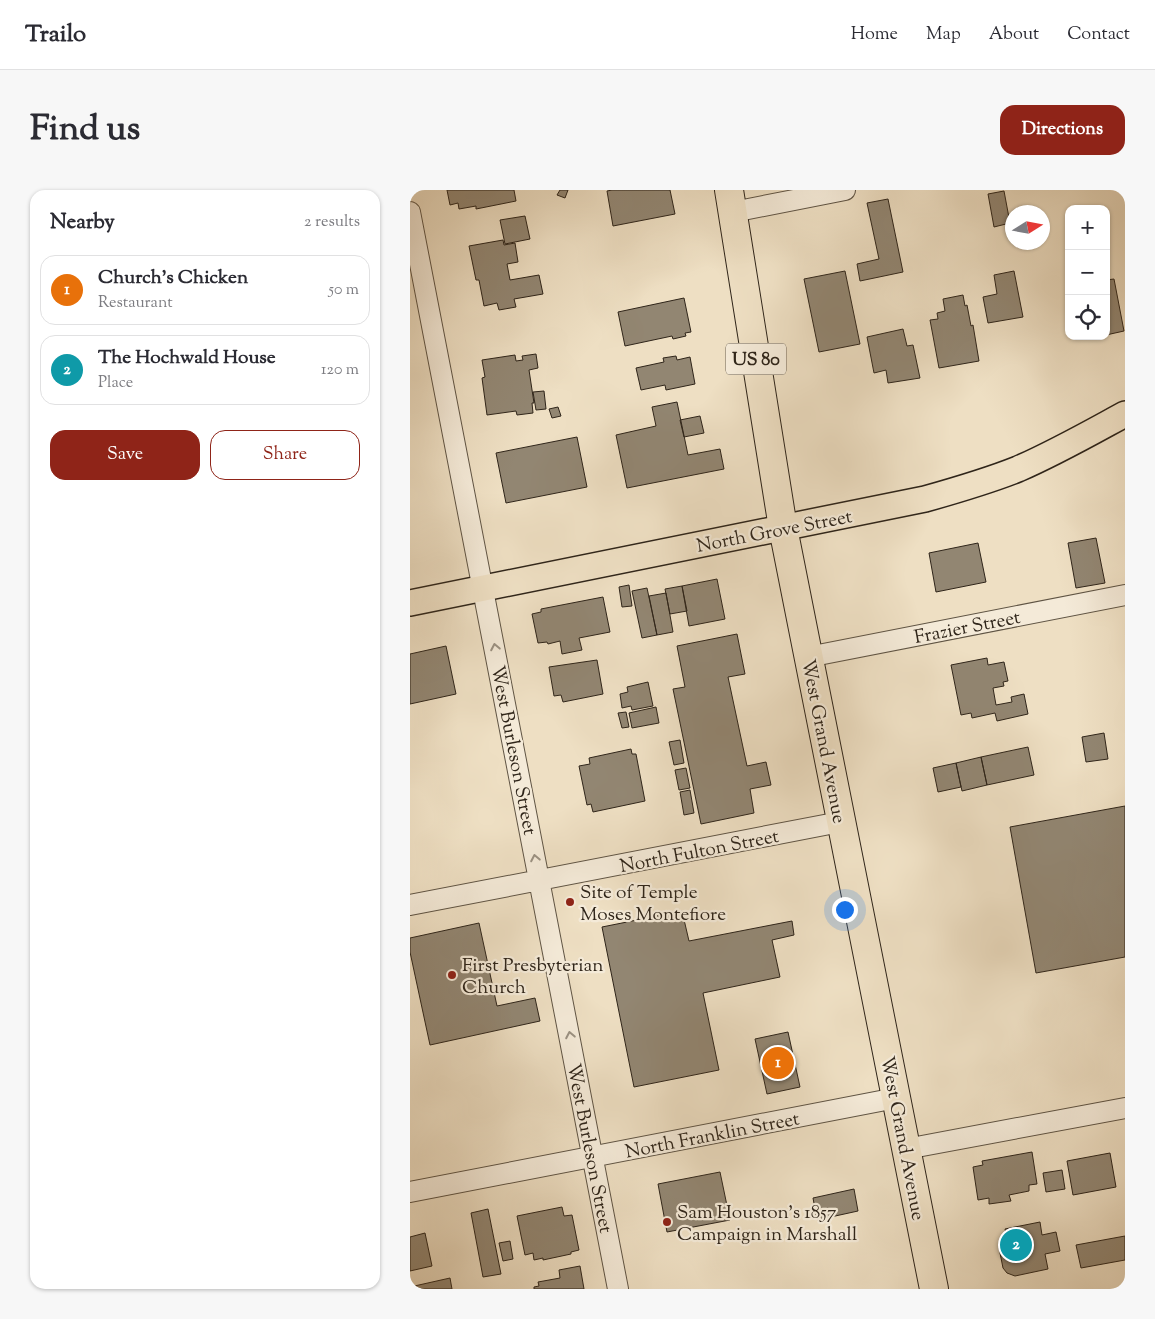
<!DOCTYPE html>
<html lang="en">
<head>
<meta charset="utf-8">
<style>
  body { margin:0; font-family:"Sorts Mill Goudy",serif; background:#f7f7f7; color:#2b2b33 }
  .controls { position:absolute; right:15px; top:15px; display:grid; overflow:hidden; border-radius:10px; box-shadow:0 1px 4px #0004 }
  .controls button { width:45px; height:45px; display:grid; place-items:center; padding:0; border:0; border-bottom:1px solid #e1e1e2; background:#fff; color:#2b2b33; font:25px sans-serif }
  .compass { position:absolute; left:595px; top:15px; width:45px; height:45px; border-radius:50%; background:#fff; box-shadow:0 1px 4px #0004; rotate:79deg }
  .you { position:absolute; left:434px; top:719px; width:18px; height:18px; margin:-12px; border:4px solid #fff; border-radius:50%; background:#1a73e8; box-shadow:0 0 0 8px #1a73e833 }
  .badge { display:grid; place-items:center; width:32px; height:32px; border-radius:50%; background:#8f2418; color:#fff; font-size:16px; font-weight:700 }
  .pin { position:absolute; translate:-50% -50%; border:2px solid #fff; box-shadow:0 1px 5px #0006 }
  .list { margin:0; padding:0; list-style:none }
  h2 { display:flex; justify-content:space-between; align-items:center; height:65px; margin:0; padding:0 20px; font-size:21px }
  h2 small { font-size:16px; font-weight:400; color:#7c7c81 }
  .list li { display:grid; grid-template-columns:32px 1fr auto; gap:15px; align-items:center; box-sizing:border-box; height:70px; margin:0 10px 10px; padding:0 10px; border:1px solid #e1e1e2; border-radius:15px }
  .list b { display:block; font-size:19px; white-space:nowrap }
  .list p { margin:0; font-size:16px; white-space:nowrap; color:#7c7c81 }
  .list em { font-size:16px; font-style:normal; color:#7c7c81 }
  .actions { display:flex; gap:10px; padding:15px 20px }
  .actions a { flex:1; padding:11px 0; border:1px solid #8f2418; border-radius:15px; text-align:center; font-size:18px; color:#8f2418 }
  .actions .main { background:#8f2418; color:#fff }
  .icon { flex:none; width:28px; height:28px; fill:none; stroke:currentColor; stroke-width:2; stroke-linecap:round; stroke-linejoin:round }
  .map { position:relative; flex:none; width:715px; height:1099px; overflow:hidden; border-radius:15px }
  header { display:flex; align-items:center; gap:30px; box-sizing:border-box; height:70px; padding:0 25px; background:#fff; border-bottom:1px solid #e1e1e2 }
  header strong { font-size:24px }
  nav { display:flex; gap:28px; margin-inline-start:auto; font-size:18px }
  .intro { display:flex; align-items:center; justify-content:space-between; box-sizing:border-box; height:120px; padding:0 30px }
  h1 { margin:0; font-size:35px }
  .button { padding:12px 22px; border-radius:15px; background:#8f2418; color:#fff; font-size:18px; font-weight:700 }
  main { display:flex; gap:30px; padding:0 30px }
  aside { flex:1; background:#fff; border-radius:15px; box-shadow:0 1px 4px #0004 }
  .map>svg:first-child { display:block }
</style>
</head>
<body>
<header>
<strong>Trailo</strong>
<nav><a>Home</a><a>Map</a><a>About</a><a>Contact</a></nav>
</header>
<div class="intro"><h1>Find us</h1><a class="button">Directions</a></div>
<main>
<aside>
<h2>Nearby<small>2 results</small></h2>
<ul class="list">
<li><span class="badge" style="background:#e8710a">1</span><div><b>Church's Chicken</b><p>Restaurant</p></div><em>50 m</em></li>
<li><span class="badge" style="background:#0f9aa8">2</span><div><b>The Hochwald House</b><p>Place</p></div><em>120 m</em></li>
</ul>
<div class="actions"><a class="main">Save</a><a>Share</a></div>
</aside>
<div class="map">
<svg width="715" height="1099" viewBox="0 0 715 1099">
  <rect width="100%" height="100%" fill="#eedfc3"/>
  <filter id="stains"><feTurbulence type="fractalNoise" baseFrequency=".004" numOctaves="4"/><feColorMatrix values="0 0 0 0 .2 0 0 0 0 .09 0 0 0 0 .02 0 0 0 .5 -.17"/></filter>
  <radialGradient id="worn" r=".72"><stop offset=".6" stop-color="#630" stop-opacity="0"/><stop offset="1" stop-color="#630" stop-opacity=".3"/></radialGradient>
  <path fill="#928672" stroke="#2f251a" d="M37 0H104L106 11 66 19V16L49 19 48 13 40 15Z
    M150 0H158L155 8 147 5Z
    M202 0H260L265 24 203 36 197 1Z
    M594 1 600 33 584 37 578 4Z
    M478 9 493 82 450 91 447 74 469 69 457 13Z
    M115 26 120 49 95 54 90 30Z
    M93 50 94 55 105 53 108 72 97 74 100 90 129 85 133 104 104 109 106 117 89 120 87 113 74 116 69 90H66L59 56Z
    M435 81 450 154 409 162 394 89Z
    M604 81 613 127 578 133 573 107 587 104 584 85Z
    M704 89 714 141 696 145V90Z
    M553 105 555 116 557 115 561 136 563 135 569 171 529 178 520 130 528 129 527 123 535 121 533 109Z
    M274 108 281 142 275 143 276 146 263 149 262 146 215 156 208 122Z
    M493 139 497 156 503 155 510 188 478 193 476 180 464 183 457 147Z
    M126 164 128 178 119 180 124 213H122L123 223 107 225 106 221 77 225 72 188 75 187 72 170 105 165 106 171 113 170 112 166Z
    M266 166 267 170 280 167 285 194 256 200 255 195 231 200 226 178 254 172 253 168Z
    M134 201 136 219 126 220 123 202Z
    M267 212 278 265 310 259 314 279 217 298 206 245 246 236 242 217Z
    M148 217 151 226 142 228 139 219Z
    M290 226 294 243 274 247 270 230Z
    M167 247 177 297 96 313 86 263Z
    M686 348 695 393 666 398 658 353Z
    M568 353 576 392 526 402 519 363Z
    M307 389 315 429 279 436 272 396Z
    M219 395 222 416 212 417 209 397Z
    M272 396 277 421 260 424 255 399Z
    M237 398 247 445 232 448 222 401Z
    M256 403 263 442 247 445 239 406Z
    M193 407 200 442 169 448 172 460 152 464 150 451 138 454 137 452 128 453 122 424 131 422V419Z
    M327 444 335 484 318 487 337 576 356 572 361 595 340 599 344 623 291 634 263 499 275 497 267 456Z
    M36 456 46 504 0 514V464Z
    M577 468 578 475 594 472 598 491 593 492 594 496 583 498 586 515 602 512 601 507 614 504 618 524 587 531 585 523 562 528 561 523 551 525 541 475Z
    M187 470 193 504 153 512 151 505 144 506 139 477Z
    M238 492 243 516 222 520 221 516 212 518 210 504 218 502 217 497Z
    M246 517 249 533 222 538 219 523Z
    M216 522 219 537 212 538 208 523Z
    M694 543 698 569 676 572 672 547Z
    M270 550 274 573 264 575 259 552Z
    M618 557 624 585 577 595 571 567Z
    M221 559 222 564H226L235 611 183 622 181 614 177 615 169 576 180 574 179 568Z
    M571 567 577 595 552 601 546 573Z
    M546 573 551 597 528 602 523 578Z
    M276 578 280 598 269 600 265 580Z
    M280 600 284 623 274 625 270 602Z
    M715 616V767L626 783 600 637Z
    M272 721 279 751 382 731 384 745 362 750 370 787 293 803 309 880 224 897 192 737Z
    M69 733 87 816 125 808 130 831 20 855 0 762V748Z
    M378 842 390 897 357 904 345 849Z
    M622 962 627 994 619 995V1001L599 1005 601 1011 579 1014V1008L568 1010 563 977 573 975 572 971Z
    M700 963 706 997 663 1005 657 971Z
    M652 980 655 999 636 1002 633 983Z
    M310 982 320 1030 257 1042 248 994Z
    M444 999 448 1021 407 1030 403 1008Z
    M152 1017 154 1026 162 1025 169 1060 161 1062V1064L133 1070V1068L124 1070 123 1063 115 1065 107 1026Z
    M78 1019 91 1084 73 1087 61 1023Z
    M630 1032 632 1045 646 1042 650 1061 635 1064 638 1079 605 1086 597 1083 593 1078 589 1058 599 1056 595 1039Z
    M15 1043 22 1076 0 1081V1047Z
    M715 1046V1070L671 1078 666 1055Z
    M100 1051 103 1069 93 1071 89 1053Z
    M170 1076 174 1099H124V1097L129 1096 128 1092 150 1088 149 1080Z
    M40 1088 42 1099H0V1097Z"/>
  <g fill="none" stroke-linecap="round" stroke-linejoin="round">
    <defs>
      <path id="minor" d="M0 22 208 1099
        M323 22 435 0
        M398 467 715 405
        M0 715 430 632
        M496 959 715 918
        M0 1002 486 908"/>
      <path id="major" d="M0 413 515 309C547 300 578 291 608 279 645 263 680 243 715 224"/>
      <path id="highway" d="M319 0 373 338 524 1099"/>
    </defs>
    <use href="#minor" stroke="#5f5444" stroke-width="22"/>
    <use href="#major" stroke="#2f251a" stroke-width="28"/>
    <use href="#highway" stroke="#2f251a" stroke-width="30"/>
    <use href="#minor" stroke="#f4ead8" stroke-width="20"/>
    <use href="#major" stroke="#eedfc3" stroke-width="25"/>
    <use href="#highway" stroke="#eedfc3" stroke-width="28"/>
  </g>
  <defs><path id="oneway-chevron" d="M-2-3.5L2.5 0L-2 3.5" fill="none" stroke-width="1.6" stroke-linecap="round" stroke-linejoin="round" transform="scale(1.25)"/></defs>
  <g stroke="#9b9182">
    <use href="#oneway-chevron" transform="translate(85 457) rotate(-101)"/>
    <use href="#oneway-chevron" transform="translate(125 668) rotate(-101)"/>
    <use href="#oneway-chevron" transform="translate(160 845) rotate(-101)"/>
  </g>
  <g fill="#8f2418" stroke="#f4ead8" stroke-width="2">
    <circle cx="160" cy="712" r="5"/>
    <circle cx="42" cy="785" r="5"/>
    <circle cx="257" cy="1032" r="5"/>
  </g>
  <g text-anchor="middle" stroke-width="4.5" stroke-linejoin="round" paint-order="stroke">
    <rect fill="#f4ead8" stroke="#6a6053" stroke-width="1" x="316" y="153.5" width="60" height="31" rx="4"/>
    <g font-size="18" font-weight="bold" fill="#2f251a">
      <text x="346" y="175">US 80</text>
    </g>
    <g font-size="19" fill="#2f251a" stroke="#f4ead8">
      <text transform="translate(364 340) rotate(-11)" y="7">North Grove Street</text>
      <text transform="translate(557 436) rotate(-11)" y="7">Frazier Street</text>
      <text transform="translate(415 551) rotate(79)" y="7">West Grand Avenue</text>
      <text transform="translate(105 560) rotate(79)" y="7">West Burleson Street</text>
      <text transform="translate(289 660) rotate(-11)" y="7">North Fulton Street</text>
      <text transform="translate(302 944) rotate(-11)" y="7">North Franklin Street</text>
      <text transform="translate(494 948) rotate(79)" y="7">West Grand Avenue</text>
      <text transform="translate(181 958) rotate(79)" y="7">West Burleson Street</text>
    </g>
    <g font-size="19" fill="#2f251a" stroke="#f4ead8" text-anchor="start">
      <text x="170" y="708">Site of Temple<tspan x="170" dy="22">Moses Montefiore</tspan></text>
      <text x="52" y="781">First Presbyterian<tspan x="52" dy="22">Church</tspan></text>
      <text x="267" y="1028">Sam Houston's 1857<tspan x="267" dy="22">Campaign in Marshall</tspan></text>
    </g>
  </g>
  <rect width="100%" height="100%" filter="url(#stains)"/>
  <rect width="100%" height="100%" fill="url(#worn)"/>
</svg>
<div class="controls">
<button>+</button>
<button>−</button>
<button><svg class="icon" aria-label="locate" viewBox="0 0 24 24"><circle cx="12" cy="12" r="6"/><path d="M12 2v4M12 18v4M2 12h4M18 12h4"/></svg></button>
</div>
<svg class="compass" viewBox="-18 -18 36 36"><path d="M0-13l5 13h-10z" fill="#e53935"/><path d="M0 13l5-13h-10z" fill="#7c7c81"/></svg>
<div class="you"></div>
<div class="pin badge" style="left:368px;top:873px;background:#e8710a">1</div>
<div class="pin badge" style="left:606px;top:1055px;background:#0f9aa8">2</div>
</div>
</main>
</body>
</html>
